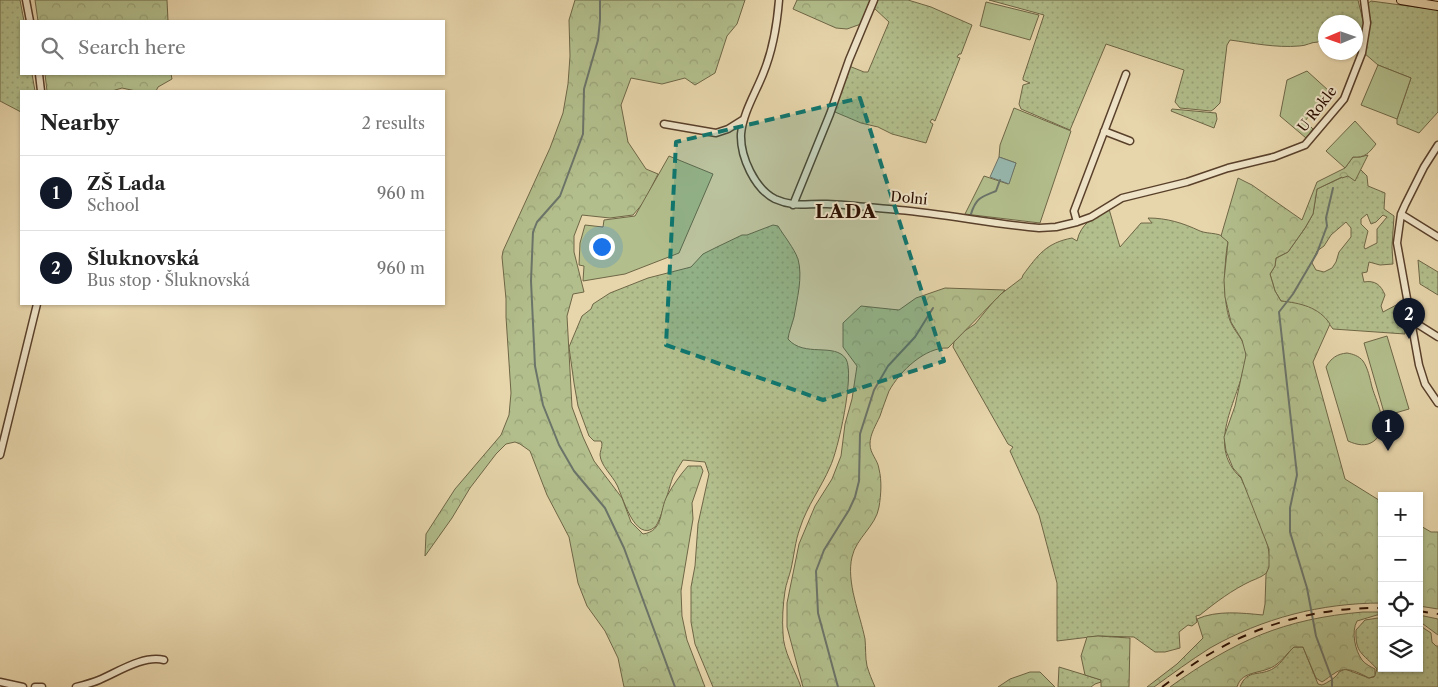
<!DOCTYPE html>
<html lang="en">
<head>
<meta charset="utf-8">
<style>
  body { margin:0; font-family:"Libre Caslon Text",serif; background:#f2f2f2; color:#222 }
  .controls { position:absolute; right:15px; bottom:15px; display:grid; overflow:hidden; border-radius:0px; box-shadow:0 1px 4px #0004 }
  .controls button { width:45px; height:45px; display:grid; place-items:center; padding:0; border:0; border-bottom:1px solid #e0e0e0; background:#fff; color:#222; font:25px sans-serif }
  .compass { position:absolute; left:1318px; top:15px; width:45px; height:45px; border-radius:50%; background:#fff; box-shadow:0 1px 4px #0004; rotate:268deg }
  .you { position:absolute; left:601px; top:246px; width:18px; height:18px; margin:-12px; border:4px solid #fff; border-radius:50%; background:#1a73e8; box-shadow:0 0 0 8px #1a73e833 }
  .badge { display:grid; place-items:center; width:32px; height:32px; border-radius:50%; background:#111827; color:#fff; font-size:16px; font-weight:700 }
  .pin { position:absolute; translate:-50% -41px; filter:drop-shadow(0 1px 2px #0008) }
  .pin::after { content:''; position:absolute; top:26px; width:18px; height:15px; background:inherit; clip-path:polygon(0 0,100% 0,50% 100%) }
  .list { margin:0; padding:0; list-style:none }
  h2 { display:flex; justify-content:space-between; align-items:center; height:65px; margin:0; padding:0 20px; font-size:21px }
  h2 small { font-size:16px; font-weight:400; color:#767676 }
  .list li { display:grid; grid-template-columns:32px 1fr auto; gap:15px; align-items:center; box-sizing:border-box; height:75px; padding:0 20px; border-top:1px solid #e0e0e0 }
  .list b { display:block; font-size:19px; white-space:nowrap }
  .list p { margin:0; font-size:16px; white-space:nowrap; color:#767676 }
  .list em { font-size:16px; font-style:normal; color:#767676 }
  .icon { flex:none; width:28px; height:28px; fill:none; stroke:currentColor; stroke-width:2; stroke-linecap:round; stroke-linejoin:round }
  .map { position:relative; flex:none; width:1438px; height:687px; overflow:hidden }
  .search { position:absolute; background:#fff; box-shadow:0 1px 4px #0004; left:20px; top:20px; width:425px; height:55px; display:flex; align-items:center; gap:12px; box-sizing:border-box; padding:0 18px; border-radius:0px; color:#767676; font-size:19px }
  .panel { position:absolute; background:#fff; box-shadow:0 1px 4px #0004; left:20px; top:90px; width:425px; height:215px; border-radius:0px }
  .map>svg:first-child { display:block }
</style>
</head>
<body>
<div class="map">
<svg width="1438" height="687" viewBox="0 0 1438 687">
  <defs>
    <pattern id="grass-dots" width="8" height="8" patternUnits="userSpaceOnUse" patternTransform="scale(1.25)"><rect width="8" height="8" fill="#b2be8c"/><path d="M2 2h.1M6 6h.1" fill="none" stroke="#99a277" stroke-width="1.8" stroke-linecap="round"/></pattern>
    <pattern id="forest-crowns" width="20" height="18" patternUnits="userSpaceOnUse" patternTransform="scale(1.25)"><rect width="20" height="18" fill="#b2be8c"/><path d="M2 6a3 3 0 1 1 6 0M12 15a3 3 0 1 1 6 0" fill="none" stroke="#99a277"/></pattern>
  </defs>
  <rect width="100%" height="100%" fill="#e7d5ab"/>
  <filter id="stains"><feTurbulence type="fractalNoise" baseFrequency=".004" numOctaves="4"/><feColorMatrix values="0 0 0 0 .2 0 0 0 0 .09 0 0 0 0 .02 0 0 0 .5 -.17"/></filter>
  <radialGradient id="worn" r=".72"><stop offset=".6" stop-color="#630" stop-opacity="0"/><stop offset="1" stop-color="#630" stop-opacity=".3"/></radialGradient>
  <path fill="url(#grass-dots)" stroke="#6e6646" fill-rule="evenodd" d="M0 0H20L24 21H21V74H32L35 91H21V112L0 101Z
    M878 0H908L931 7 972 25 961 54H959L957 57 960 58 935 121 932 119 930 122 933 124 926 143 892 134 878 127 861 123 835 112 834 108 848 74 849 66 864 72H868L889 22 874 8Z
    M989 0H1358L1364 25 1359 53 1356 52V22H1326L1325 44 1322 41 1325 34 1318 42C1311 42 1306 46 1299 46 1276 48 1252 43 1230 40L1227 45 1220 103 1214 109 1211 111 1180 108 1175 102 1184 70 1106 44 1070 130 1021 109 1019 104 1023 85 1030 83 1023 80V78L1044 15Z
    M1371 1 1438 10V112L1419 133 1397 124V119L1411 78 1378 65 1364 53 1371 22 1367 4Z
    M1172 109 1216 113 1217 119 1214 128 1171 111Z
    M1360 169 1367 176 1368 186 1385 193 1384 209 1394 216 1392 247 1393 264 1380 265 1369 262 1367 272 1362 273 1364 282C1375 280 1381 285 1385 295L1381 306 1383 312 1402 302 1405 334 1333 329C1323 313 1299 303 1281 301L1275 291 1270 274 1275 266 1276 258 1288 252 1305 228 1313 214 1317 189ZM1367 214 1371 224 1376 222 1383 215 1387 217 1377 229V243L1365 249 1364 247 1368 231 1361 224V219ZM1346 222 1351 228V237L1339 252 1336 262 1332 268 1324 272 1316 270 1312 263 1317 251 1324 246 1331 235Z
    M1109 209 1120 247 1141 223H1152L1148 218C1167 218 1183 223 1200 231 1210 235 1222 231 1228 242 1224 262 1222 307 1232 325 1237 335 1247 343 1246 356 1242 397 1203 443 1241 478 1249 495 1279 556 1267 572 1264 576 1256 579 1251 581 1232 590 1216 602 1200 615L1196 616 1197 622 1192 626 1188 625 1179 632 1180 648 1165 652H1155L1134 637 1098 636 1057 641V583L1039 515 1010 451 1013 447 1008 444 953 347 954 342 963 332 975 324 997 297 1022 278 1023 275C1038 255 1046 243 1072 238L1077 241C1081 223 1093 218 1109 209Z
    M773 225 778 226C784 236 794 248 798 259 803 277 797 299 794 317 792 325 789 331 788 339 804 358 835 342 846 359 855 374 838 451 830 467 821 488 807 506 800 528 795 542 794 556 791 569 789 577 786 584 785 591 783 604 782 620 783 633 783 651 795 670 801 687H713L695 644 691 622V587L695 566 698 524 709 474 705 462 683 460C680 465 676 471 673 477 669 487 661 521 655 527 635 544 622 495 617 485 612 475 601 466 600 455 600 452 602 447 602 444L601 441H594L589 436 578 406 574 383 569 347 582 316 591 309 593 304 610 293 648 278 691 267 703 254 717 247 742 235H747Z
    M1418 260 1438 272V295L1420 284Z
    M1378 618H1382V668H1419V625L1431 633 1432 642 1436 646H1438V687H1240C1247 668 1261 677 1274 668 1282 663 1287 653 1294 647H1303L1318 684 1322 685C1327 683 1337 677 1339 672L1345 669 1369 678 1374 677 1377 669C1363 653 1355 654 1356 630L1365 620Z
    M1059 667 1095 678 1101 680V682L1095 684 1091 687H1058Z"/>
  <path fill="url(#forest-crowns)" stroke="#6e6646" d="M35 0H167L168 21H38Z
    M575 0H745L737 24 727 36 715 73 695 85 685 78 662 84 631 78 621 105 628 142 646 169 658 174 644 202 633 215 610 218 582 215 574 236V252L584 292 573 294 567 316 572 407 583 437 594 461 622 498 631 522 643 534C664 531 659 511 667 496 673 485 680 475 688 466H701L703 471 692 503 693 519 681 591 682 616 687 640 705 687H624L618 658 605 631 587 606 578 583 569 537 547 495 530 451 520 444 515 442 506 444 496 454 470 488 452 518 425 556 426 534 455 489 501 435 509 415 511 393 506 317V299L502 257 503 251 550 148 563 113 568 84 570 56 569 20Z
    M797 0H870L861 24 847 29 836 28 793 9Z
    M45 74H171L172 79 158 87 156 91H136L122 88 112 91H47Z
    M1368 155 1355 181 1348 176 1342 178V177L1317 189 1313 214 1305 228 1288 252 1276 258 1275 266 1270 274 1275 291 1281 301C1300 303 1319 307 1330 324L1313 362 1345 479 1382 502V603C1321 603 1263 618 1210 648 1191 660 1172 674 1154 687H1147L1177 664 1203 638 1197 619C1217 610 1242 613 1263 615L1265 604 1266 574 1269 567V549L1241 477 1233 468 1226 451 1224 437 1235 406 1246 355 1242 340 1231 322 1225 297 1224 280 1228 242 1221 236 1238 178 1252 185 1302 220 1317 182 1345 168 1353 157H1360Z
    M945 288 1005 290 948 348C925 347 900 371 889 391 886 399 883 407 880 416 876 425 870 434 870 444 870 454 878 460 879 469 882 481 881 495 879 507 876 526 856 538 852 557 846 582 860 614 865 639 866 648 865 657 867 666 869 673 872 680 875 687H803L787 627V603L799 544 815 506 832 479 841 456 845 424 852 399 857 366 843 347V323L861 306 899 310 916 298Z
    M1419 525 1431 532H1438V609L1419 606Z
    M1363 612H1382V615H1377L1357 621C1351 632 1355 650 1362 660 1365 664 1371 667 1375 669V676L1369 678C1359 673 1346 665 1335 673 1330 676 1327 679 1322 682L1316 678 1303 647H1294C1288 652 1283 660 1277 664 1264 675 1242 669 1237 687H1170C1234 641 1283 619 1363 612Z
    M1419 615 1438 619V635L1419 621Z
    M1098 636 1130 638 1129 687H1101V680L1085 675 1081 656 1087 637Z
    M1030 672H1040L1055 687H998L1010 679Z"/>
  <path fill="#b2be8c" stroke="#6e6646" d="M986 2 1039 15 1030 40 980 26Z
    M1378 65 1411 78 1397 119 1361 105Z
    M1307 71 1329 91 1305 121 1313 129 1306 138 1280 116 1287 80Z
    M1014 108 1071 131 1040 223 965 214 984 176 1008 184 1016 163 999 157 1000 145Z
    M1355 121 1376 144C1369 153 1365 158 1353 157L1345 168 1326 151Z
    M669 156 713 174 679 253 625 274 583 281 584 266 579 265 580 243 585 225 603 227 604 220 635 216Z
    M1387 336 1409 409 1385 416 1364 343Z
    M1347 353C1353 354 1359 356 1363 361 1368 368 1370 379 1372 387 1377 404 1391 428 1374 441 1366 447 1357 445 1348 441L1326 367C1331 358 1337 354 1347 353Z"/>
  <path fill="#97b8af" stroke="#6b7469" d="M999 157 1016 163 1009 184 990 177Z"/>
  <g fill="none" stroke-linecap="round" stroke-linejoin="round">
    <path stroke="#6b7469" stroke-width="2" d="M600 0V20L598 40 584 89 583 134 560 196 537 222 533 232 531 281 535 366 543 405 559 445 574 471 605 508 624 548 675 687
      M971 214C976 198 981 197 996 191L1000 180
      M838 687 818 613 816 571 824 550 849 510 855 497 859 481 860 434 874 390 888 366 915 337 933 308
      M1332 687V679L1316 636 1307 588 1290 532V508L1297 475 1279 312 1293 294 1317 253 1327 226 1326 218 1333 188"/>
    <defs>
      <path id="minor" d="M26 0 30 21
        M779 0C777 25 773 50 763 74 755 94 743 113 741 134 740 157 755 189 775 199 795 208 807 203 827 204 851 205 875 208 899 210 946 214 992 224 1039 228L1056 227 1077 222 1091 217 1122 198 1187 182 1228 168 1274 157 1305 145 1344 99 1362 53 1367 23 1364 0
        M39 74 41 91
        M664 124 716 133 728 129 744 119
        M1104 131 1130 141
        M1438 145 1424 167 1405 205 1401 214 1397 243 1419 365 1425 384 1438 403
        M793 205 830 114 849 60 874 0
        M1401 214 1438 237
        M1077 222 1074 211 1126 74
        M1411 320 1438 337
        M0 455 37 304
        M0 682 23 687
        M35 687H42
        M76 687C84 685 92 683 99 680 118 672 143 655 164 660"/>
      <path id="major" d="M1401 0 1438 6"/>
    </defs>
    <use href="#minor" stroke="#59402b" stroke-width="9"/>
    <use href="#major" stroke="#2a0e00" stroke-width="10"/>
    <use href="#minor" stroke="#efe4c8" stroke-width="6"/>
    <use href="#major" stroke="#e7d5ab" stroke-width="8"/>
    <path stroke="#2a0e00" stroke-width="2" stroke-dasharray="9 9" stroke-linecap="butt" d="M1419 611 1438 614
      M1162 687C1178 675 1195 662 1213 652 1265 622 1322 607 1382 608"/>
  </g>
  <path fill="#0f766e" fill-opacity="0.2" stroke="#0f766e" stroke-width="4" stroke-dasharray="10 6" stroke-linejoin="round" d="M860 98 944 361 823 400 666 345 676 142Z"/>
  <g text-anchor="middle" stroke-width="4" stroke-linejoin="round" paint-order="stroke">
    <g font-size="14" fill="#2a0e00" stroke="#efe4c8">
      <text transform="translate(1317 109) rotate(-52)" y="5">U Rokle</text>
      <text transform="translate(909 198) rotate(5)" y="5">Dolní</text>
    </g>
    <g font-size="19" font-weight="bold" letter-spacing="1" fill="#2a0e00" stroke="#efe4c8">
      <text x="846" y="218">LADA</text>
    </g>
  </g>
  <rect width="100%" height="100%" filter="url(#stains)"/>
  <rect width="100%" height="100%" fill="url(#worn)"/>
</svg>
<div class="controls">
<button>+</button>
<button>−</button>
<button><svg class="icon" aria-label="locate" viewBox="0 0 24 24"><circle cx="12" cy="12" r="6"/><path d="M12 2v4M12 18v4M2 12h4M18 12h4"/></svg></button>
<button><svg class="icon" aria-label="layers" viewBox="0 0 24 24"><path d="M12 4l9 5-9 5-9-5zM3 14l9 5 9-5"/></svg></button>
</div>
<svg class="compass" viewBox="-18 -18 36 36"><path d="M0-13l5 13h-10z" fill="#e53935"/><path d="M0 13l5-13h-10z" fill="#767676"/></svg>
<div class="you"></div>
<div class="pin badge" style="left:1388px;top:451px">1</div>
<div class="pin badge" style="left:1409px;top:339px">2</div>
<div class="search"><svg class="icon" aria-label="search" viewBox="0 0 24 24"><circle cx="10" cy="10" r="6"/><path d="M15 15l6 6"/></svg>Search here</div>
<section class="panel">
<h2>Nearby<small>2 results</small></h2>
<ul class="list">
<li><span class="badge">1</span><div><b>ZŠ Lada</b><p>School</p></div><em>960 m</em></li>
<li><span class="badge">2</span><div><b>Šluknovská</b><p>Bus stop · Šluknovská</p></div><em>960 m</em></li>
</ul>
</section>
</div>
</body>
</html>
